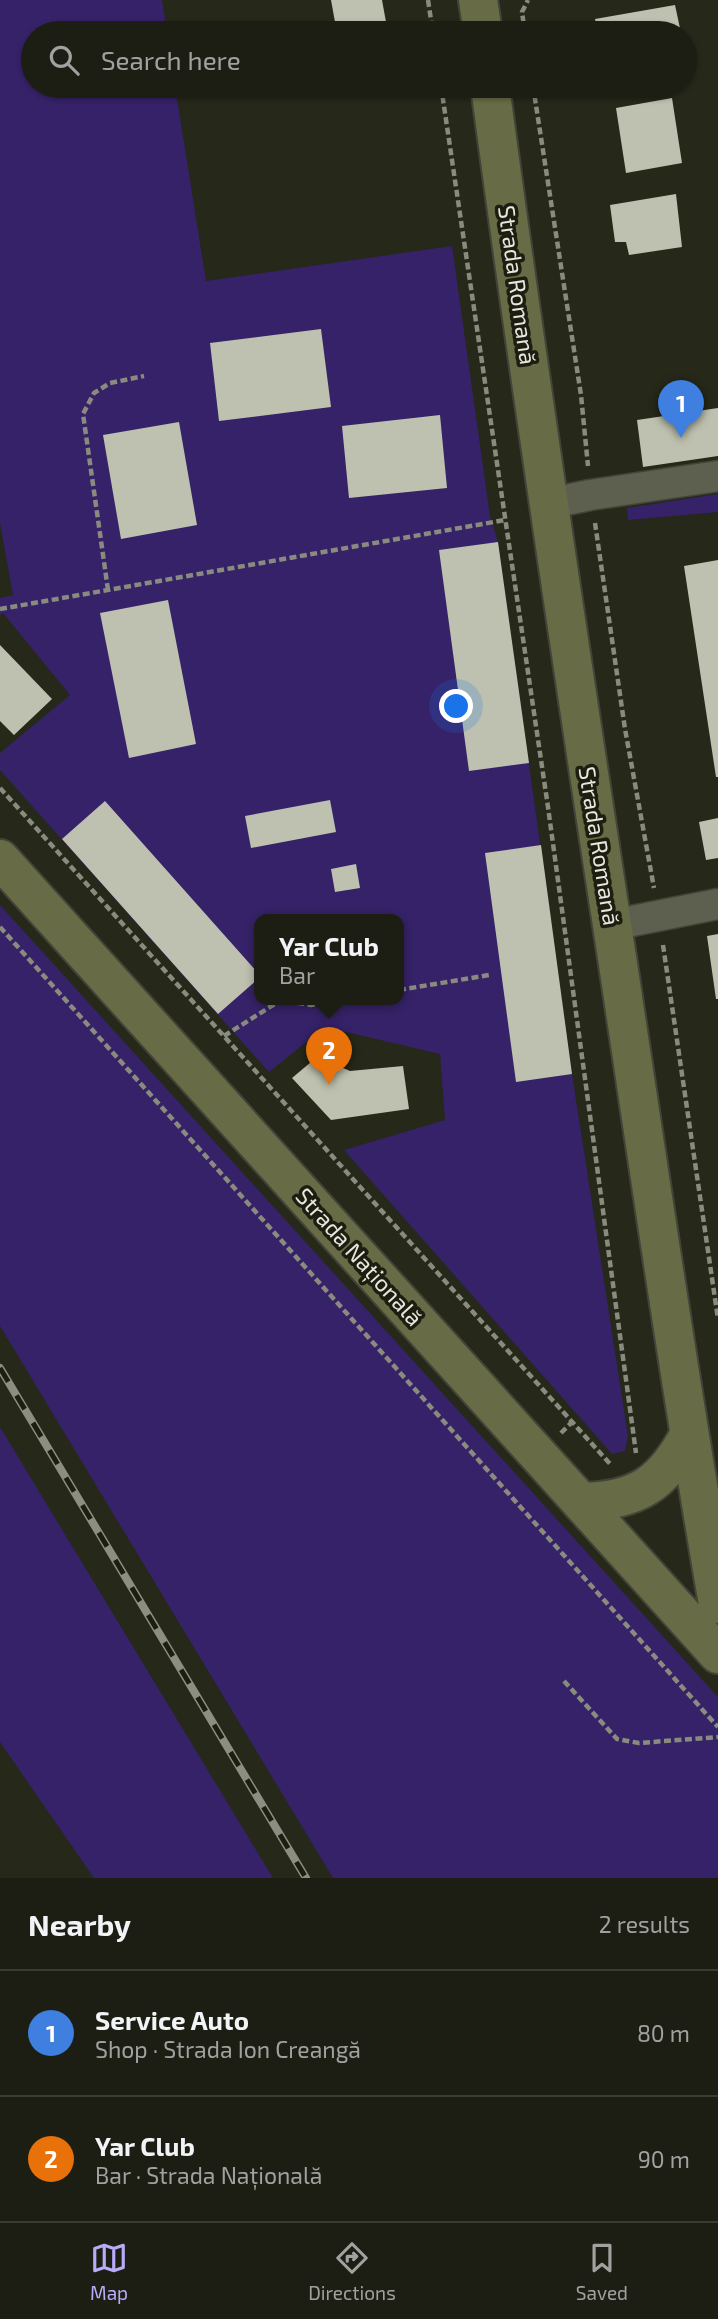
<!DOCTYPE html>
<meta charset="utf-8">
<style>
body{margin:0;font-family:"Exo 2",sans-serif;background:#25271c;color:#f1f3f6}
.you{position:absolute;left:457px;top:707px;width:24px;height:24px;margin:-18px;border:5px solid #fff;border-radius:50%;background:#1a73e8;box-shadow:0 0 0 10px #1a73e833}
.badge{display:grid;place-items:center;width:46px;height:46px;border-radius:50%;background:#b8abf7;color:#fff;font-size:23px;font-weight:700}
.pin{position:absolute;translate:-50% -58px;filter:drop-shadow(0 2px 4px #0008)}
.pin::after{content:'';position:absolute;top:37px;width:24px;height:21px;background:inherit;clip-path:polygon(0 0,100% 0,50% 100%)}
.popup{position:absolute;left:254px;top:914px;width:150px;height:91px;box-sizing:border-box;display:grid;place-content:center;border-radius:14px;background:#1c1e13;filter:drop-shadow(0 2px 5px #0005);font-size:23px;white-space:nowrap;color:#a0a2a0}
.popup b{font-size:26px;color:#f1f3f6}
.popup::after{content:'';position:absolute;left:50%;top:100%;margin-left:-14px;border:14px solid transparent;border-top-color:#1c1e13}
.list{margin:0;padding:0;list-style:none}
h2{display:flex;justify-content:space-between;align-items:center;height:91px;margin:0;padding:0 28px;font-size:30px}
h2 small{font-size:23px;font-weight:400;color:#a0a2a0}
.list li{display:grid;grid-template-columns:46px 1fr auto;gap:21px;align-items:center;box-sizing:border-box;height:126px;padding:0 28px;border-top:2px solid #3a3c33}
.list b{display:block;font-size:26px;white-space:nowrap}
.list p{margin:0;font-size:23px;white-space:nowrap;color:#a0a2a0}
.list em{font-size:23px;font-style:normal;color:#a0a2a0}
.icon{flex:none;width:38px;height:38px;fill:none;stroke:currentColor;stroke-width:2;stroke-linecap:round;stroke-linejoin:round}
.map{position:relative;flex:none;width:718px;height:1878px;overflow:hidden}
.search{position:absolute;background:#1c1e13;box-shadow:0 2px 5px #0004;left:21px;right:21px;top:21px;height:77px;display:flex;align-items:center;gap:18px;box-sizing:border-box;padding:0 24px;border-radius:38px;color:#a0a2a0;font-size:26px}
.sheet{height:343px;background:#1c1e13}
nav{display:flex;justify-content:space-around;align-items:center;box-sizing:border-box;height:98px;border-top:2px solid #3a3c33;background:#1c1e13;font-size:19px;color:#a0a2a0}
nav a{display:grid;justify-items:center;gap:4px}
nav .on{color:#b8abf7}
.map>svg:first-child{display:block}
.green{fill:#362268;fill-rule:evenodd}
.building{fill:#bec1af}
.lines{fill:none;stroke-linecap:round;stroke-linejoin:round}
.street-casing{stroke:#434438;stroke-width:33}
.secondary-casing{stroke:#434438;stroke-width:42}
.path{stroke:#898b7f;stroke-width:4.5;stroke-dasharray:7 3.5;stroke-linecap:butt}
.street{stroke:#5d604f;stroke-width:30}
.secondary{stroke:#686c46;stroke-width:38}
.rail-casing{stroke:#8c8e82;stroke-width:8}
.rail{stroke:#1d1e10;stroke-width:5;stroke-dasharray:16;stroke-linecap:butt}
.labels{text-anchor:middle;stroke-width:7;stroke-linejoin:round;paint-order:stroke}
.street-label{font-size:23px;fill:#e6e7de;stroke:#1d1e10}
</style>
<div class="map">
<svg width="718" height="1878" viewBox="0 0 718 1878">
<rect width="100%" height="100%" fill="#262819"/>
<path class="green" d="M0 0H162L167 33H33V86H175L206 281 452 246 490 516 498 542 572 1074 628 1436 625 1451 612 1454 344 1150 445 1120 440 1054 325 1027 269 1072 0 770V753L70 695 3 613 0 615V598L13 595 0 523ZM259 919H399V999H259Z
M718 494V512L628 520 627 508Z
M0 905 718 1697V1878H333L0 1326Z
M0 1427 273 1878H94L0 1742Z"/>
<path class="building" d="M331 0H382L388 33H337Z
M675 5 681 33H598L595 19Z
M672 98 682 163 626 173 616 108Z
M676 194 682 247 629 255 626 242H615L610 205Z
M321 329 331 407 219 421 210 343Z
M718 408V456L643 467 637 420Z
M440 415 447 488 349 498 342 426Z
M179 422 197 525 121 539 103 435Z
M498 542 529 763 469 771 439 550Z
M718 560V777H716L684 566Z
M168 600 196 744 129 758 100 613Z
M0 645 52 699 14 735 0 721Z
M330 800 336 832 251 848 245 816Z
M105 801 259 974V978L218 1014 62 839Z
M718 818V858L706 860 699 822Z
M541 845 572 1074 516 1082 485 853Z
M356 864 360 888 335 892 331 869Z
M718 934V999H716L707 936Z
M323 1052 334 1064 350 1071 403 1066 409 1109 331 1120 292 1078Z"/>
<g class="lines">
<defs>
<path id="street" d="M547 504 590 495 718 476
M612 925 718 904"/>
<path id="secondary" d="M478 0 483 33
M490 86C529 379 573 671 618 964 650 1177 681 1391 718 1604
M0 859 718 1654
M581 1502C637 1501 663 1484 689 1435"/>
</defs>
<use href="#street" class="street-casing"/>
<use href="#secondary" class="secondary-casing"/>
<path class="path" d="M428 0 433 33
M525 33 522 12 528 0
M441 86 548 807 636 1453
M533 86 581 395 588 466
M595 523 625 729 654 888
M108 590 83 414 94 393 110 383 144 376
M0 609 505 520
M0 788 611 1465
M0 927 718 1727
M663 945 718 1319
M399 990 489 975
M224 1036 281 1000 311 1005 347 999
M561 1433 572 1422
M564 1681 617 1739 639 1743 718 1737"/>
<use href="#street" class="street"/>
<use href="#secondary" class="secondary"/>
<defs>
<path id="rail" d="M0 1368 306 1878"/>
</defs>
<use href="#rail" class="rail-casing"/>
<use href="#rail" class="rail"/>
</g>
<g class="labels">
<g class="street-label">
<text transform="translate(517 285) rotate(82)" y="8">Strada Romană</text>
<text transform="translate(599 846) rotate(81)" y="8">Strada Romană</text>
<text transform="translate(359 1257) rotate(48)" y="8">Strada Națională</text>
</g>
</g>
</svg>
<div class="you"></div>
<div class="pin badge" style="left:681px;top:438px;background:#3f7fe0">1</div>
<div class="pin badge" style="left:329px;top:1085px;background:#e8710a">2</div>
<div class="popup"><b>Yar Club</b>Bar</div>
<div class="search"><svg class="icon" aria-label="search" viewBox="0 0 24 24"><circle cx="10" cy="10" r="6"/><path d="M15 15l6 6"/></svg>Search here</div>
</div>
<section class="sheet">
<h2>Nearby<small>2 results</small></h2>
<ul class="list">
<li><span class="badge" style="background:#3f7fe0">1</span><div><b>Service Auto</b><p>Shop · Strada Ion Creangă</p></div><em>80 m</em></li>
<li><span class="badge" style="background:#e8710a">2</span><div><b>Yar Club</b><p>Bar · Strada Națională</p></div><em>90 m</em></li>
</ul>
</section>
<nav>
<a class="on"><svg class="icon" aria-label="map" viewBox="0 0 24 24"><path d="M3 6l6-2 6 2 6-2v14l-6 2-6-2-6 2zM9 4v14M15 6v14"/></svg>Map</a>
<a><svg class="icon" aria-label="directions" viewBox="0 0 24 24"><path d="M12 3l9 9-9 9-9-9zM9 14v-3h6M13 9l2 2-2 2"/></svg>Directions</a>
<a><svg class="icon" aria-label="saved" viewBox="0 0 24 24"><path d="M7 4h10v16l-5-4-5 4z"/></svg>Saved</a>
</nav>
